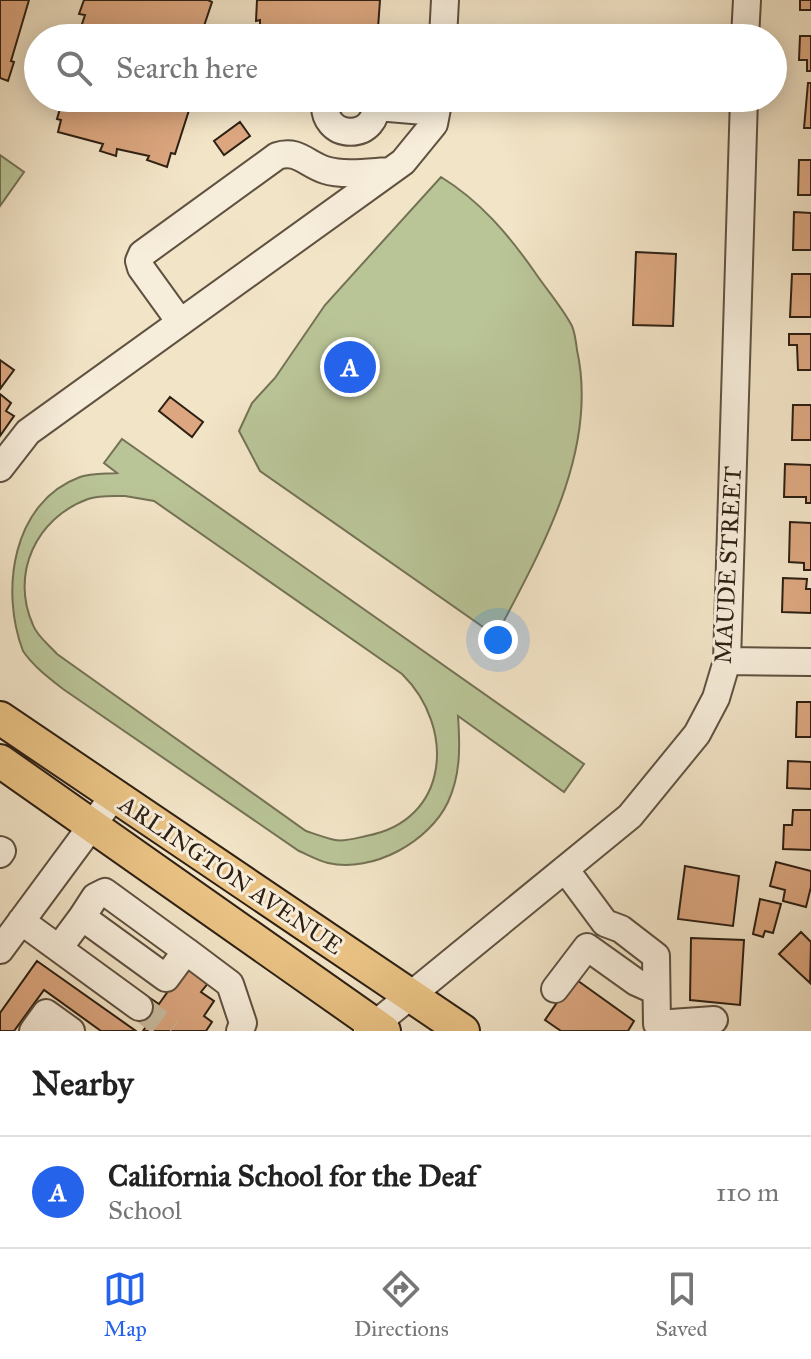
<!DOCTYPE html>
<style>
body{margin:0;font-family:"IM FELL Great Primer",serif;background:#f2f2f2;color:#222}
.you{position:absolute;left:498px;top:640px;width:28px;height:28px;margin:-20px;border:6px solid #fff;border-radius:50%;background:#1a73e8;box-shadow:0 0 0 12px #1a73e833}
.badge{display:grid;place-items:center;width:52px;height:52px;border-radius:50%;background:#2563eb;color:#fff;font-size:26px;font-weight:700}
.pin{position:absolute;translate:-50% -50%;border:4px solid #fff;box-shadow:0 2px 8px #0006}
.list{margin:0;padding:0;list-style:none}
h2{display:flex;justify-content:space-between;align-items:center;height:104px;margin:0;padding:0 32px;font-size:34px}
h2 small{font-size:26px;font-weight:400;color:#767676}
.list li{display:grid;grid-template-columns:52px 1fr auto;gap:24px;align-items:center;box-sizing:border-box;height:112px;padding:0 32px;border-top:2px solid #e0e0e0}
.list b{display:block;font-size:30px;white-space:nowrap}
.list p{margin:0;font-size:26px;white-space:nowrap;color:#767676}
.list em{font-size:26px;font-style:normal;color:#767676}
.icon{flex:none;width:44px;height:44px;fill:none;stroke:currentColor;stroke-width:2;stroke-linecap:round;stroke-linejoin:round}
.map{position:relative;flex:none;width:811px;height:1031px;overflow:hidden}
.search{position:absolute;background:#fff;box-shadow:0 4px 20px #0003;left:24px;right:24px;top:24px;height:88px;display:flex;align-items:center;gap:20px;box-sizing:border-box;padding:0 28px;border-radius:44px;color:#767676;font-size:30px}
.sheet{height:216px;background:#fff}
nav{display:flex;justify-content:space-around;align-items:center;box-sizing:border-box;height:112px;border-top:2px solid #e0e0e0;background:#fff;font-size:22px;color:#767676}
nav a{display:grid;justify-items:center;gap:4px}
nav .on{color:#2563eb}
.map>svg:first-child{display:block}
.green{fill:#b9c497;stroke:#747255;stroke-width:2;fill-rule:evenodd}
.building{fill:#dca780;stroke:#2e2013;stroke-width:2}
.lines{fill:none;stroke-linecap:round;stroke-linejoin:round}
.minor-tunnel{stroke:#cbbda3;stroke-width:26;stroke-dasharray:26 13;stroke-linecap:butt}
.minor-casing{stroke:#5f5140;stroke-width:30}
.major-casing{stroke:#2e2013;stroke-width:36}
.minor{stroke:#f7eddb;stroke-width:26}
.major{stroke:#e9c284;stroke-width:32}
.labels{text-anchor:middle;stroke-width:6;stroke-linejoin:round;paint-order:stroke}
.street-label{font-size:24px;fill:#2e2013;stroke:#f7eddb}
</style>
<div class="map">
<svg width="811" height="1031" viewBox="0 0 811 1031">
<rect width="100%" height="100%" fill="#f2e4c7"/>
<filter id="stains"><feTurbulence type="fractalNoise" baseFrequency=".0025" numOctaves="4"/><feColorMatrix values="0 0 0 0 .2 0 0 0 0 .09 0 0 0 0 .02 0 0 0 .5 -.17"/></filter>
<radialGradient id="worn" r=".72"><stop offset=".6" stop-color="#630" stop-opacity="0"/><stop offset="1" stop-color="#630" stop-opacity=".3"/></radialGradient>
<path class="green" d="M0 155 24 172 0 206Z
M441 177C480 201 508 234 534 271 546 289 562 307 572 326 575 333 576 342 577 350 599 450 541 550 496 636L260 471 239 431 252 403 275 378 325 305Z
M122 439 584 764 564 792 458 716C460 745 461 774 448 802 429 842 373 873 328 863 319 861 308 855 299 851L63 689C49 678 33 666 23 651 0 591 12 502 80 477 91 473 105 474 117 473L104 463ZM125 496 154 501 402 674C456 727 450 821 366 836 356 838 345 842 335 840 326 838 315 834 306 831L57 654C49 645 37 636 33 625 10 574 36 518 88 499 99 495 114 496 125 496Z"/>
<path class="building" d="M0 0H29L11 61 14 62 8 81 0 78Z
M84 0H208L212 2 200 38H127L100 29 99 33 81 27 85 15 79 14Z
M257 0H380L378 28H374V36L356 37 354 32H321V38H307V32L280 30 279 34H260V20L256 21Z
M800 0H811V10H800Z
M800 36H811V71H807V60H799Z
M808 83H811V128H804Z
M63 98H188L186 105 190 107 175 154 171 153 167 167 147 160 149 156 117 149 116 156 100 151 103 144 58 132 61 120 57 119Z
M240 122 250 136 224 155 214 141Z
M799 160H811V195H798Z
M794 212 811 213V250H793Z
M636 252 676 254 673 326 633 325Z
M792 274H811V317H790Z
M789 334H811V370H798L797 345H789Z
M0 360 14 370 0 389Z
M0 394 11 403 6 411 14 416 0 436Z
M170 397 203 422 192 437 159 411Z
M793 405H811V440H792Z
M785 464 811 465V503H806V497H784Z
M790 522 811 523V570H804V563L789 562Z
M783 578 807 579 806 589H811V613L782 612Z
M797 702H811V737H796Z
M788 761 811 762V789L787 788Z
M793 810H811V850L783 849 784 825H792Z
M776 862 811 871V887L806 907 783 901 785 890 770 886Z
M685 866 739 876 733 926 678 919Z
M760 899 781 904 773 933 765 931 763 937 753 934Z
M801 932 811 942 810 983 779 954Z
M691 938 744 940 740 1005 690 1000Z
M37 961 136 1031H101L44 990 14 1031H0V1013Z
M186 966 209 982 201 992 214 1001 204 1016 212 1022 206 1031H143L149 1022 135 1012 147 996 159 1004Z
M574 978 634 1021 628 1031H561L545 1020Z"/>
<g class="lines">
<path class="minor-tunnel" d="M139 1007 171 1031"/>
<defs>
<path id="minor" d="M443 38 445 0
M745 38 747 0
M326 98C317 143 384 143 375 98
M377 107 436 112
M180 322 141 268 139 261 142 254 277 156C298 149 306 164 325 170 344 176 370 172 390 171
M0 468 28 432 403 162 434 124 439 98
M727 661 811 662
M0 850 2 851 0 854
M565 869 605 923 621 929 656 956 657 1024 714 1020
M82 917 95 897 105 892 186 951
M21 921 139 1007
M59 948 82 917 166 978 186 951 230 984 243 1023 240 1031
M0 950 113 797
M555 989 587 947 636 982 656 991
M33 1031 46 1013 71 1031
M367 1031 630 816 697 734 716 698 727 661 744 98"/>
<path id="major" d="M0 718 463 1031
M0 761 384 1031"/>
</defs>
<use href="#minor" class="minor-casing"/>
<use href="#major" class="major-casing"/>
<use href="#minor" class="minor"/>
<use href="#major" class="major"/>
</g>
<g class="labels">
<g class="street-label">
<text transform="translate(728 565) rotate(-87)" y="8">MAUDE STREET</text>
<text transform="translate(231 875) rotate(34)" y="8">ARLINGTON AVENUE</text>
</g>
</g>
<rect width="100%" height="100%" filter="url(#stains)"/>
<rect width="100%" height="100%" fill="url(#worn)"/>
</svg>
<div class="you"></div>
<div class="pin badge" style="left:350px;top:367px">A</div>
<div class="search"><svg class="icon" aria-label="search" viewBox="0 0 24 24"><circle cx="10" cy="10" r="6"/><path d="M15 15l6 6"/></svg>Search here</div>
</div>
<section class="sheet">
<h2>Nearby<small></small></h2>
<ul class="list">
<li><span class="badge">A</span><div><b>California School for the Deaf</b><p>School</p></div><em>110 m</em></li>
</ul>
</section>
<nav>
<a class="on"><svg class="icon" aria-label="map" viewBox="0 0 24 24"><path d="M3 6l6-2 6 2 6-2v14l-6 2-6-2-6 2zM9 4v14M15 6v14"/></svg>Map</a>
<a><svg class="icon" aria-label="directions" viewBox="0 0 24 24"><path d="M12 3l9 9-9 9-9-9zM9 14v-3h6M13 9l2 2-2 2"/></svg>Directions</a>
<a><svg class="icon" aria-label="saved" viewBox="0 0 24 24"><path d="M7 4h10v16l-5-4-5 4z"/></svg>Saved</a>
</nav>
